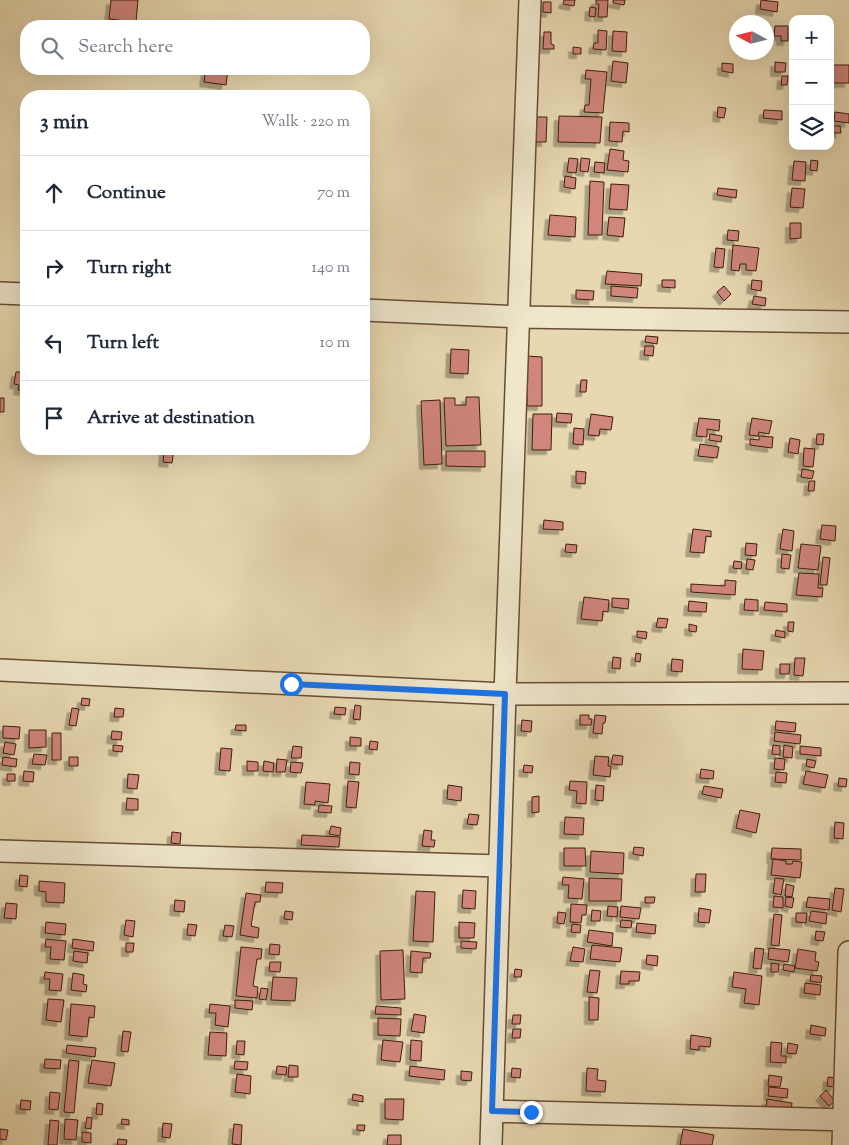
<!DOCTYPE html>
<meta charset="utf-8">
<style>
body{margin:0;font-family:"Sorts Mill Goudy",serif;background:#f2f2f3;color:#1f2937}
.controls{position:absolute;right:15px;top:15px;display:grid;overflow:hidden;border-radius:10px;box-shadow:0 5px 20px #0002}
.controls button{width:45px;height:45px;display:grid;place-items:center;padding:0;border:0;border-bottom:1px solid #e0e1e3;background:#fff;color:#1f2937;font:25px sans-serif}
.compass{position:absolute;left:729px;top:15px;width:45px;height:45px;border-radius:50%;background:#fff;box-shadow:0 5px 20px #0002;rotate:277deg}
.stop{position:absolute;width:15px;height:15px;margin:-11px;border:4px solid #1a73e8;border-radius:50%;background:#fff}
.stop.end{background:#1a73e8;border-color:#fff;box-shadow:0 1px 5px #0008}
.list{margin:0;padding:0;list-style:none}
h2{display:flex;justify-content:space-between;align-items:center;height:65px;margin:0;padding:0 20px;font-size:21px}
h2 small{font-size:16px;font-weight:400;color:#747a83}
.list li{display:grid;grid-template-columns:32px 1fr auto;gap:15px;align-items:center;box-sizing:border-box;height:75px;padding:0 20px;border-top:1px solid #e0e1e3}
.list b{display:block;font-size:19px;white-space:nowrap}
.list em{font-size:16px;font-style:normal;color:#747a83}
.icon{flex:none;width:28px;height:28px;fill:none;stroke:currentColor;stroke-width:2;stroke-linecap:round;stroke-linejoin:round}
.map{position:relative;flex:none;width:849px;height:1145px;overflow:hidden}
.search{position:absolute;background:#fff;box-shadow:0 5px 20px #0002;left:20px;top:20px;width:350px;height:55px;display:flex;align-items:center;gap:12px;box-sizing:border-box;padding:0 18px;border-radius:20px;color:#747a83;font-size:19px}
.panel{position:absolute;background:#fff;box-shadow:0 5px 20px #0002;left:20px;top:90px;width:350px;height:365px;border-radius:20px}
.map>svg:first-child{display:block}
.building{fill:#d0857d;stroke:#3d1e09;filter:url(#shadow)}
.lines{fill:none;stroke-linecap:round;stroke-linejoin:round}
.minor-casing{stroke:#684c33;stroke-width:24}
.minor{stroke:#efe6cc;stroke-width:21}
.route{stroke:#1a73e8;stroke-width:6}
</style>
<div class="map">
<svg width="849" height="1145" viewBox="0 0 849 1145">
<defs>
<filter id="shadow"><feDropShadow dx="-4.5" dy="4.5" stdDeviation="0" flood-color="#0004"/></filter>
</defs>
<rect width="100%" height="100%" fill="#e7d8b1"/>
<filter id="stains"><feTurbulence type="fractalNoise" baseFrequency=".004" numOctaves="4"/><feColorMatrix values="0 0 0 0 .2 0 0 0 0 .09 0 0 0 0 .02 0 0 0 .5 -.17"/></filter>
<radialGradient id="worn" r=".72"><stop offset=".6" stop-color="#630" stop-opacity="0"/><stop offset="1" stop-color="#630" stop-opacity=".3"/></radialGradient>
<path class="building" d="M111 0H138L136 22 109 19Z
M564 0H575L574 6 563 4Z
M596 0H608L607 17H598L599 4H596Z
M613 0H625L624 5 613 3Z
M761 0 778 2 777 12 760 9Z
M543 2H551V13L543 12Z
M590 7 596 8 595 17 589 16Z
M775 26H788V41H781V36H774Z
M598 30 607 31 606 50 593 49 594 43H598Z
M613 31 627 32 626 52 612 51Z
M544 32H551V44L554 45V49H543Z
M573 47 581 48V54H573Z
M613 61 628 63 626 83 611 81Z
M775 62 786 63 785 72H775Z
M722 63 733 64V73L722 71Z
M830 65H849V83H830Z
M206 69H228L226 85 204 82Z
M586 70 607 72 603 113 584 112 585 105H589L591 79H585Z
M782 76H788L787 85H781Z
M718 107 726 108 724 118 717 117Z
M764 110 782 111V120L763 118Z
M835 112 849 114V123L834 121Z
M559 116 602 117 600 143 558 142Z
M536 117H547L546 142H536Z
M610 122 629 123V132L623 131 622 142 609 141Z
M833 126H840L841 133H834Z
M610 149 624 151 623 160 629 161 628 172 607 170Z
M569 158 578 159 576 173 567 172Z
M581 158 590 159 588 172 580 171Z
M811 160 818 161 817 171 810 170Z
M794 161 806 162 805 181 792 180Z
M595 162 605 163 604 173 594 172Z
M565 176 576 178 575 189 564 187Z
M590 181 604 182 602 235H588Z
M611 184 629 185 627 210 609 209Z
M718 188 737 190 736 198 717 195Z
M792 188 805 189 803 208 790 207Z
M550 215 576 217 575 237 548 235Z
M609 217 625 218 623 237 607 235Z
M790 223H801V238L790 239Z
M728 230 739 231 738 241 727 240Z
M733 245 759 248 756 271 746 270V264H740L739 271 731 270Z
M716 248 725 249 723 268 714 267Z
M607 271 642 274 641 286 605 284Z
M662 280H675V288L662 287Z
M752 280 762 281 761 291 751 289Z
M611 286 638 288 637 298 611 296Z
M724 286 731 294 724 301 717 292Z
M576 290 594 291 593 300 576 299Z
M754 296 766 298 765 306 752 304Z
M646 336 658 337 657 344 645 342Z
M645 346H654L653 356 644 355Z
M451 349 469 350 468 374 450 373Z
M527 356 542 357V406H527Z
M16 372H23L22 382 26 383V391L18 390 19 385 14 384Z
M581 380H587L586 392H580Z
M466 397H479L481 445 446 446 444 398H455V405H466Z
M0 398H4V412H0Z
M440 400 442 464 424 465 421 401Z
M557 413 572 414 571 423 556 422Z
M533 414H552L551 450H532Z
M591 414 613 417 611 430 600 429 599 436 588 435Z
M699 418 720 420 719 431 707 429V437L696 436Z
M752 418 772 421 769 434 759 432 758 436 749 435Z
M574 428 584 429 583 445 573 444Z
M710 434 722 436 721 442 709 440Z
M817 434H824L823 445 816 444Z
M759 436 773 437 772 448 750 445V439L759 440Z
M790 438 800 440 798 454 788 452Z
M700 444 719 447 717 458 698 456Z
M804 448 815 449 813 467 803 466Z
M164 449H174L172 463 163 462Z
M446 451H485V467L446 466Z
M802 469 814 471 812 479 801 477Z
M576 471 586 472 585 484 576 483Z
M809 481H815L814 491H808Z
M544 520 563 522V530L543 529Z
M822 525 836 526 835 541 820 539Z
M693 529 711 531V537L706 536 704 553 690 552Z
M783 529 794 531 792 551 780 549Z
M746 543 757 544 756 556 745 555Z
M566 544 577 545 576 553 565 552Z
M801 544 821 546 818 570 798 568Z
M782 554 791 555 789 569 781 568Z
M823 557 830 558 827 585H820Z
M747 559 755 560 753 570 746 569Z
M734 561 742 562 741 569 733 568Z
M799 573 819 574 818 588H823L822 597 796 595Z
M725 580 736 581 735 595 691 592V584L725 586Z
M584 597 609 600 608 612 603 611 602 621 581 619Z
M612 598 629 599 628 609 612 607Z
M745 599 758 600V611L744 610Z
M689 601 707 603 706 612 688 611Z
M765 602 787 604V612L764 610Z
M658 618 668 619 666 628 656 627Z
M788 622H794L793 632 788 631Z
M689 624 697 626 696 632 689 631Z
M776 630 785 632V638L775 636Z
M637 631 647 632 646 639 637 637Z
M743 649 764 651 762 670 742 669Z
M636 653 641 654 640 662 635 661Z
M613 657 621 658 620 669 612 668Z
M795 658H805L803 676 794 675Z
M672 659 683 660 682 672 671 671Z
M780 664H790L789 674H780Z
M82 698 90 699 89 706 81 705Z
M355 705 361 706 360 720 353 719Z
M335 707 346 708 345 715 334 714Z
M72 708 79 709 76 726 69 725Z
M115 708 124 709 123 717H114Z
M580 715H589V719H592L591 725H580Z
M595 715 606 716 605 723H603L602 734 593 733Z
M522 720 532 721 531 732 521 731Z
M776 721 796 723 795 732 775 730Z
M236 725H246V731L235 730Z
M3 726 20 727 19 739 3 738Z
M29 730H46V747L29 748Z
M112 731 122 732 121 740 111 739Z
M775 732 801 735 800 744 774 741Z
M52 733H61V760H52Z
M350 737 361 738V746H350Z
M370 741 378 742 377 750 369 749Z
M5 742 16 744 14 755 3 753Z
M113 745 123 746 122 752 113 751Z
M773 745 780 746V755L772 754Z
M784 745 793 747 792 758 783 757Z
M293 746 302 747 301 758H291Z
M800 746 821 748V756L800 754Z
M221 748 232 749 230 771 219 770Z
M34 754 47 755 45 765 32 764Z
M613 755 623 756 622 765 611 764Z
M595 756 609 757 608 766H611L610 777 593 775Z
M3 757 17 759 16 767 2 765Z
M69 757H78V766H69Z
M775 758 785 759 784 770 774 769Z
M277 759 287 760 285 772H276Z
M807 759 816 761 814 768 806 766Z
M247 761 258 762V771H247Z
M264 761 274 763 273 772 263 771Z
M291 762 303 763 301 773 290 772Z
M350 762 360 763 359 775 349 774Z
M524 765 533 766 532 773 523 772Z
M701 769 714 771 713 779 700 778Z
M24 771 34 772 33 782 23 781Z
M806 771 828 775 825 788 803 784Z
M776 772 787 773 786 783 775 782Z
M7 774H15V781H7Z
M128 774 139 775 137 789 127 788Z
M839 778 847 779 846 787 838 786Z
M348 781 359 782 356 808 346 807Z
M570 781 587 782 586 804 576 803 577 791 569 790Z
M306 782 330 784 328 803 315 801V805L304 804Z
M448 785 462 787 461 801 447 799Z
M596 785 604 786 603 801 595 800Z
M704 786 723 789 721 798 702 794Z
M539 796V812L532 813V797Z
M127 798 138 799V810H126Z
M319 805 332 806 331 813 318 812Z
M740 810 760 814 756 833 736 828Z
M469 814 479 815 477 825 467 824Z
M565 817 584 818 583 835 564 834Z
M835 822 844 823 843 839 834 838Z
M331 826 341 828 340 836 329 834Z
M424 830 432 831 431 840H435L434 847 422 846Z
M172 832 181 833 180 844 171 843Z
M302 835 340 837 339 847 301 845Z
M634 847 644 848 643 856 633 854Z
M564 848H585L586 866H564Z
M772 848 801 849V860L771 859Z
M591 851 624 853 623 874 590 872Z
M773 859 786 861V864H792L793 861 802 862 800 878 771 875Z
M696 874H706L705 892H695Z
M20 875 28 876 27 887 19 886Z
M563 877 584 879 582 899 568 898 569 885H562Z
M589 878 622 879 621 901H589Z
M775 878 784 879 781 895 773 893Z
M39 881 65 883 64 903 46 902V892L39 891Z
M266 882 283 883 282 893 265 892Z
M786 884 794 886 792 897 785 896Z
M835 888 844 889 841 912 832 910Z
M463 890 476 891 475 909 462 908Z
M416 891 435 892 433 942 413 941Z
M246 893 261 895 260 902H255L251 926 259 928 258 938 240 935Z
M774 896 783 897V908L773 907Z
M645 897H655L654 903H645Z
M786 897 794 898 792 908 785 906Z
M808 897 830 899 829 910 806 907Z
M175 900 185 901 184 912 174 911Z
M6 903 17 904 16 919 4 918Z
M571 904 587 905 586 915H582L581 923 570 922Z
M608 906 618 907 617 917 607 916Z
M621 906 641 908 639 919 620 917Z
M699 908 711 910 709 923 698 922Z
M592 910 601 911 600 921H591Z
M285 911 293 912 292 920 284 919Z
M811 911 827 913 826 924 809 921Z
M558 912 566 913 564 924 557 923Z
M796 913H807L806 923 796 922Z
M774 914 782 915 779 946 771 945Z
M126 920 135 921 133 937 124 935Z
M621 920 632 921 631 928 620 927Z
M46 922 66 924 65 935 45 933Z
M459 922 475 923 474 938H459Z
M637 923 656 925 655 934 636 932Z
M188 924 197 925 195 936 187 935Z
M572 924 581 925 580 933 571 932Z
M225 925 234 926 232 937 223 936Z
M589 930 613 933 612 946 587 942Z
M816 931 825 932 823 941 815 940Z
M46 939 66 941 64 960 50 959 51 947H45Z
M73 939 94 942 93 951 72 948Z
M461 941 477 942 476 949 461 948Z
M126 943H134L133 952H126Z
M270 944 280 945 279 955 269 954Z
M592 945 622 948 620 962 590 959Z
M241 947 262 949 261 959H257L253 986 258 987 257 998 236 996Z
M573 947 585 949 583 962 570 961Z
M755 948 764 949 761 969 753 968Z
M769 948 790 950 788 962 768 959Z
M798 949 816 952 815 961 819 962 817 971 795 968Z
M403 950 405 999 381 1000 380 951Z
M74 951 88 953 87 963 73 961Z
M411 951 431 953 430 958H423L422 973 410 972Z
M647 955 658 956 657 966 646 964Z
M270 962H281L280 972 269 971Z
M771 963 779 964 778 972H771Z
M784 964 795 966 794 972 783 970Z
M515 969 522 970 521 977H514Z
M590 970 600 971 597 993 587 992Z
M621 971 640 972 639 981H629V984H620Z
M45 972 63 974 61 991 49 990 50 979H44Z
M734 972 762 976 759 1005 744 1003 746 989 732 987Z
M73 973 84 975 83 984 87 985 86 992 71 990Z
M811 975 822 976 821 983 810 981Z
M273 977 297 978 295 1001 271 1000Z
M805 983 821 985 820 995 804 993Z
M261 988 268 989 266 1000 259 999Z
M589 997 599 998 598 1020H589Z
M48 999 64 1000 61 1022 46 1020Z
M235 1000 253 1001 252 1010 235 1008Z
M71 1004 95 1006 94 1018 89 1017 87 1037 69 1035Z
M210 1004 230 1006 228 1027 215 1025 216 1013H209Z
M376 1006 401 1008V1015L375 1014Z
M414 1014 426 1016 424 1033 411 1031Z
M513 1015H521L520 1024H512Z
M378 1018 401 1019 400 1036 378 1035Z
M811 1025 826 1028 825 1036 810 1034Z
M513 1029H521L520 1038H512Z
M123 1031 131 1032 128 1052 121 1051Z
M210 1032 227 1033 226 1056 208 1055Z
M691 1035 711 1038 710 1047 699 1046V1050L690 1049Z
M383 1040 403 1042 400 1062 381 1060Z
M411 1040 422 1041 421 1061 410 1060Z
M237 1041H245L244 1055 236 1054Z
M771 1042 782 1043 781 1056H786V1063L770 1062Z
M788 1043 798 1045 796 1054 787 1053Z
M67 1045 96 1048 95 1057 66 1053Z
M45 1059 61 1060 60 1069 44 1068Z
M69 1060 79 1061 74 1113 64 1112Z
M92 1060 115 1063 111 1086 88 1083Z
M235 1061 248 1062 247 1070 234 1069Z
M289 1065 298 1066V1077H288Z
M277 1066 287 1067 286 1075 276 1074Z
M410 1066 445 1070 444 1080 409 1076Z
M512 1068 521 1069 520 1078 511 1077Z
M587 1068 598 1069 597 1080 606 1081 605 1092 586 1091Z
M461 1071 472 1072 471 1081 461 1080Z
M237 1074 251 1076 250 1094 235 1092Z
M769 1075 782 1077 780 1087 768 1086Z
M828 1077 837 1078 835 1087 827 1086Z
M769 1087 788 1089 787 1098 768 1096Z
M826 1090 835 1101 829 1106 820 1096Z
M50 1092 60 1093 58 1110 49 1109Z
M353 1094 363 1096V1102L352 1100Z
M385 1099H404L403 1120 385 1119Z
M767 1099 792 1103 791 1111 766 1107Z
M21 1100 31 1101 30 1110 20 1109Z
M97 1103 103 1104 102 1115 96 1114Z
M87 1117 92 1118 91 1129 85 1128Z
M65 1119 78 1120 76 1140 64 1139Z
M122 1119 129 1120V1125L121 1124Z
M50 1120 59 1121 57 1145H48Z
M163 1123 172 1124 170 1138 162 1137Z
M234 1124 242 1125 241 1145 232 1144Z
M357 1125H365L364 1131 357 1130Z
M0 1129 8 1130 6 1140 0 1139Z
M683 1129 714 1135 712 1145H680Z
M82 1132 91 1133V1143L82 1142Z
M388 1135H401V1145H387Z
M118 1139 127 1140 126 1145H117Z"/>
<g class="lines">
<defs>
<path id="minor" d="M0 293 26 294
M364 310 519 317 849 322
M0 670 505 694 849 693
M0 851 500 866
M492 1111 849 1120
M491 1145 505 694 530 0
M843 1145 849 952"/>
</defs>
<use href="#minor" class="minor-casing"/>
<use href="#minor" class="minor"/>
</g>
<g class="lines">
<path class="route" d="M291 684 505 694 492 1111 531 1112"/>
</g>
<rect width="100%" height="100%" filter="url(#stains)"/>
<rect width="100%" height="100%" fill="url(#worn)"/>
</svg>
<div class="controls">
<button>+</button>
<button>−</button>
<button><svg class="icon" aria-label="layers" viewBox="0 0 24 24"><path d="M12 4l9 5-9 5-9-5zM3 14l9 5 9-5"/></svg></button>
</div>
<svg class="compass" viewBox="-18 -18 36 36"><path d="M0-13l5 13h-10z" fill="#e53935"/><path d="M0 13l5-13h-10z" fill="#747a83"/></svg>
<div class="stop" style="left:291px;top:684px"></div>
<div class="stop end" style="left:531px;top:1112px"></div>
<div class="search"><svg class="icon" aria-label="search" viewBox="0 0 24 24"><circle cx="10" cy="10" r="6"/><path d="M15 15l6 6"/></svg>Search here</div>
<section class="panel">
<h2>3 min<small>Walk · 220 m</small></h2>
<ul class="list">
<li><svg class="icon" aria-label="ahead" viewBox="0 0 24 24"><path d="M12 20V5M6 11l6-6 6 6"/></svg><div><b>Continue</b></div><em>70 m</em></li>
<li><svg class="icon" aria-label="right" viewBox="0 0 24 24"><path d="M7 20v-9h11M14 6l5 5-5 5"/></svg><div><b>Turn right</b></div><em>140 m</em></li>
<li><svg class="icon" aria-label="left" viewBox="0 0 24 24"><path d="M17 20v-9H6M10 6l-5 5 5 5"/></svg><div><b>Turn left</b></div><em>10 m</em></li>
<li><svg class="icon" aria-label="arrive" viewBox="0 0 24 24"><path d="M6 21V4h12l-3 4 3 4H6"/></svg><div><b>Arrive at destination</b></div></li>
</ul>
</section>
</div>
